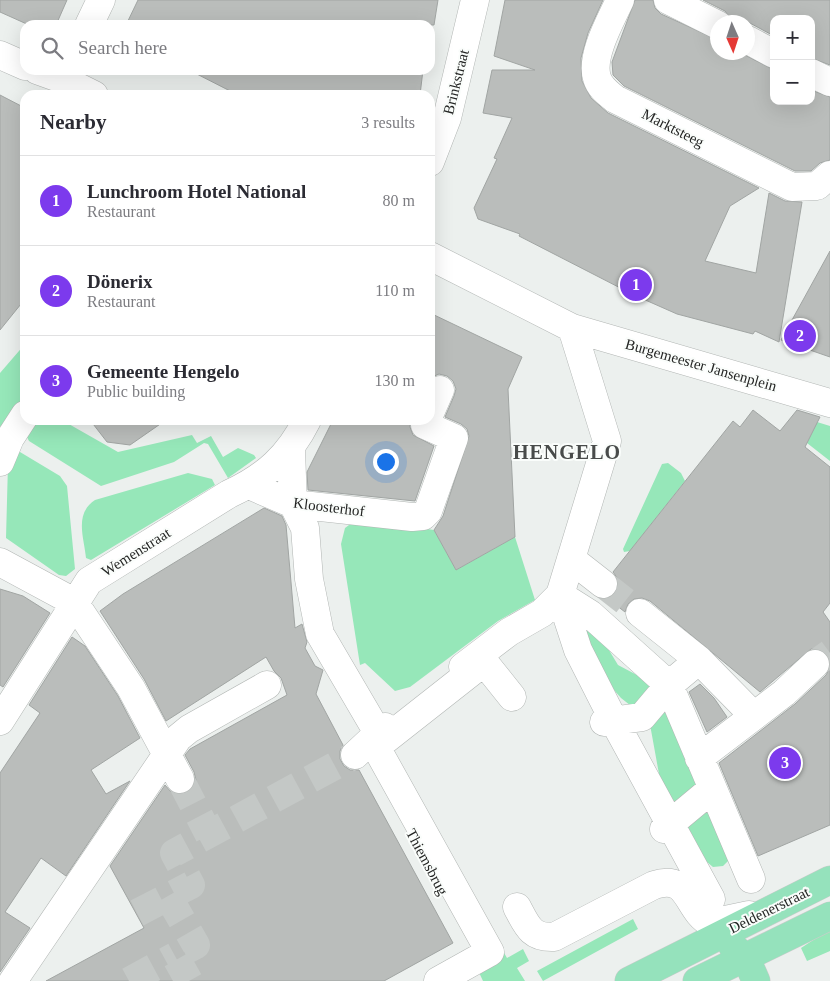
<!DOCTYPE html>
<meta charset="utf-8">
<style>
body{margin:0;font-family:Georgia,serif;background:#f7f7f7;color:#2b2b33}
.controls{position:absolute;right:15px;top:15px;display:grid;overflow:hidden;border-radius:10px;box-shadow:0 5px 20px #0002}
.controls button{width:45px;height:45px;display:grid;place-items:center;padding:0;border:0;border-bottom:1px solid #e1e1e2;background:#fff;color:#2b2b33;font:25px sans-serif}
.compass{position:absolute;left:710px;top:15px;width:45px;height:45px;border-radius:50%;background:#fff;box-shadow:0 5px 20px #0002;rotate:177deg}
.you{position:absolute;left:385px;top:461px;width:18px;height:18px;margin:-12px;border:4px solid #fff;border-radius:50%;background:#1a73e8;box-shadow:0 0 0 8px #1a73e833}
.badge{display:grid;place-items:center;width:32px;height:32px;border-radius:50%;background:#7c3aed;color:#fff;font-size:16px;font-weight:700}
.pin{position:absolute;translate:-50% -50%;border:2px solid #fff;box-shadow:0 1px 5px #0006}
.list{margin:0;padding:0;list-style:none}
h2{display:flex;justify-content:space-between;align-items:center;height:65px;margin:0;padding:0 20px;font-size:21px}
h2 small{font-size:16px;font-weight:400;color:#7c7c81}
.list li{display:grid;grid-template-columns:32px 1fr auto;gap:15px;align-items:center;box-sizing:border-box;height:90px;padding:0 20px;border-top:1px solid #e1e1e2}
.list b{display:block;font-size:19px;white-space:nowrap}
.list p{margin:0;font-size:16px;white-space:nowrap;color:#7c7c81}
.list em{font-size:16px;font-style:normal;color:#7c7c81}
.icon{flex:none;width:28px;height:28px;fill:none;stroke:currentColor;stroke-width:2;stroke-linecap:round;stroke-linejoin:round}
.map{position:relative;flex:none;width:830px;height:981px;overflow:hidden}
.search{position:absolute;background:#fff;box-shadow:0 5px 20px #0002;left:20px;top:20px;width:415px;height:55px;display:flex;align-items:center;gap:12px;box-sizing:border-box;padding:0 18px;border-radius:15px;color:#7c7c81;font-size:19px}
.panel{position:absolute;background:#fff;box-shadow:0 5px 20px #0002;left:20px;top:90px;width:415px;height:335px;border-radius:15px}
.map>svg:first-child{display:block}
.green{fill:#96e7b9}
.building{fill:#babdbb;stroke:#a1a5a3}
.lines{fill:none;stroke-linecap:round;stroke-linejoin:round}
.minor-tunnel{stroke:#c4c8c6;stroke-width:28;stroke-dasharray:28 14;stroke-linecap:butt}
.minor-casing{stroke:#b2b6b4;stroke-width:29}
.major-casing{stroke:#cbcbcb;stroke-width:29}
.minor{stroke:#fff;stroke-width:28}
.major{stroke:#95e2bc;stroke-width:28}
.labels{text-anchor:middle;stroke-width:4;stroke-linejoin:round;paint-order:stroke}
.street-label{font-size:15px;fill:#252625;stroke:#fafdfb}
.district-label{font-size:20px;font-weight:bold;letter-spacing:1px;fill:#484b4a;stroke:#fafdfb}
</style>
<div class="map">
<svg width="830" height="981" viewBox="0 0 830 981">
<rect width="100%" height="100%" fill="#ecf0ee"/>
<path class="green" d="M25 344V400L7 429 0 426V373Z
M35 420H69L67 423 118 452 192 435 197 443 211 436 223 457 238 448 254 455 256 458 228 478 208 444 204 443 174 462 101 486 29 441 26 435Z
M817 422 830 426V461L807 443Z
M20 452 60 476 67 486 75 569 66 576 59 575 6 538 8 464 17 453Z
M668 463 681 473 685 481 630 551 624 552 623 549 662 464Z
M188 473 212 479 215 485 91 560 86 558C84 537 74 514 95 500Z
M357 519 434 530 456 570 515 537 535 600 498 621 410 687 395 691 365 663 360 665 341 544 345 528Z
M592 622 618 665 652 683 640 713 621 698 605 680 581 626Z
M667 706 699 780 675 812 661 785 649 719Z
M710 804 730 859 723 866 713 867 702 858 684 828Z
M633 919 638 929 543 981 537 971Z
M830 929V951L807 961 801 948Z
M523 949 529 961 517 968 525 981H483L476 966 503 951 507 958Z"/>
<path class="building" d="M0 0H67L56 25H29L0 12Z
M138 0H438L434 25H126Z
M505 0H603L588 33 581 58 582 81 591 98 608 113 759 188 730 206 705 261 756 273 769 193 785 201 802 202 779 342 755 331 753 334 677 314 634 295 519 236 520 234 478 219 474 208 497 159 494 158 512 118 483 113 492 70H535L494 56Z
M635 0H653L655 8 661 14 718 40V52H739L774 70V101H811V90L830 97V160L820 163 811 171H795L624 86 613 75 612 62Z
M703 0H830V65L811 58V19H774V36L748 22H733L725 11Z
M189 70H423L420 95H238Z
M0 95 25 108V299L0 330Z
M830 251V357L781 340Z
M430 313 522 357 508 389 515 537 456 570 434 530 443 516 469 436 467 429 461 424 445 417 454 396 456 389 453 381 447 376 439 374 430 378Z
M753 410 780 431 797 410 820 417 805 447 830 467V603L823 612 830 622V660L826 653 820 649H811L760 692 650 601 642 598 634 599 628 604 625 612 608 599 615 594 618 587V579L613 572 733 421 740 427Z
M90 420H166L130 445 107 442Z
M333 420H410V427L413 435 434 446 415 501 308 490 307 472Z
M264 508 282 516 286 525 295 628 302 624 307 642 305 648 315 666 323 670 316 694 343 745 340 751V759L344 766 350 770H359L453 943 384 981H46L144 928 110 866 165 785 171 792 179 795 187 793 193 788 196 780 194 772 185 755 190 749 287 695 281 678 274 671 266 657 166 721 144 679 100 611 123 594Z
M0 589 23 596 50 613 3 687 0 685Z
M72 637 85 646 118 696 140 738 91 770 106 794 130 781 66 876 41 858 5 912 30 928 0 972V773L40 713 29 705Z
M830 668V825L758 856 719 763 795 704 826 675Z
M700 684 714 698 727 717 707 732 689 692Z"/>
<g class="lines">
<path class="minor-tunnel" d="M603 584 640 613
M815 664 830 653
M180 779 209 835
M168 896 196 945 175 956 189 981
M137 913 191 885 174 853 355 755
M129 981 175 956"/>
<defs>
<path id="minor" d="M620 0C611 20 590 56 597 78 600 88 608 93 615 99L792 187 817 186 830 175
M668 0 718 25
M89 25 101 0
M748 40 774 54
M0 55 25 66
M37 70 62 79 94 95
M811 73 830 82
M430 162 447 118 475 0
M430 256 572 328 830 403
M430 413 440 390
M291 450 293 504 305 528 309 579 320 634 378 733
M0 462 10 438 25 415
M249 485 293 504 412 517 423 516 428 511 454 438 425 425 427 420
M571 559 603 584
M0 562 74 602 131 688 180 779
M560 595 590 614 669 685 751 879
M560 595 578 650 614 721 711 899
M560 595 607 441 572 328
M640 613 699 660
M463 667 509 632 542 613 560 595
M0 721 89 581 229 494C266 477 289 456 307 420
M604 722 642 717 669 685 699 660 754 716
M355 755 385 727
M699 758 784 693 815 664
M664 829 712 789
M517 907C527 926 531 938 554 937L654 885C691 873 686 911 711 923L749 915
M13 981 178 738 189 729 267 685
M438 981 490 952 376 747 484 662 512 697"/>
<path id="major" d="M733 947 746 958 756 981
M629 981 830 880
M697 981 830 916"/>
</defs>
<use href="#minor" class="minor-casing"/>
<use href="#major" class="major-casing"/>
<use href="#minor" class="minor"/>
<use href="#major" class="major"/>
</g>
<g class="labels">
<g class="street-label">
<text transform="translate(456 82) rotate(-76)" y="5">Brinkstraat</text>
<text transform="translate(673 128) rotate(27)" y="5">Marktsteeg</text>
<text transform="translate(701 365) rotate(16)" y="5">Burgemeester Jansenplein</text>
<text transform="translate(329 507) rotate(7)" y="5">Kloosterhof</text>
<text transform="translate(136 552) rotate(-32)" y="5">Wemenstraat</text>
<text transform="translate(427 862) rotate(62)" y="5">Thiemsbrug</text>
<text transform="translate(769 910) rotate(-26)" y="5">Deldenerstraat</text>
</g>
<g class="district-label">
<text x="567" y="459">HENGELO</text>
</g>
</g>
</svg>
<div class="controls">
<button>+</button>
<button>−</button>
</div>
<svg class="compass" viewBox="-18 -18 36 36"><path d="M0-13l5 13h-10z" fill="#e53935"/><path d="M0 13l5-13h-10z" fill="#7c7c81"/></svg>
<div class="you"></div>
<div class="pin badge" style="left:636px;top:285px">1</div>
<div class="pin badge" style="left:800px;top:336px">2</div>
<div class="pin badge" style="left:785px;top:763px">3</div>
<div class="search"><svg class="icon" aria-label="search" viewBox="0 0 24 24"><circle cx="10" cy="10" r="6"/><path d="M15 15l6 6"/></svg>Search here</div>
<section class="panel">
<h2>Nearby<small>3 results</small></h2>
<ul class="list">
<li><span class="badge">1</span><div><b>Lunchroom Hotel National</b><p>Restaurant</p></div><em>80 m</em></li>
<li><span class="badge">2</span><div><b>Dönerix</b><p>Restaurant</p></div><em>110 m</em></li>
<li><span class="badge">3</span><div><b>Gemeente Hengelo</b><p>Public building</p></div><em>130 m</em></li>
</ul>
</section>
</div>
